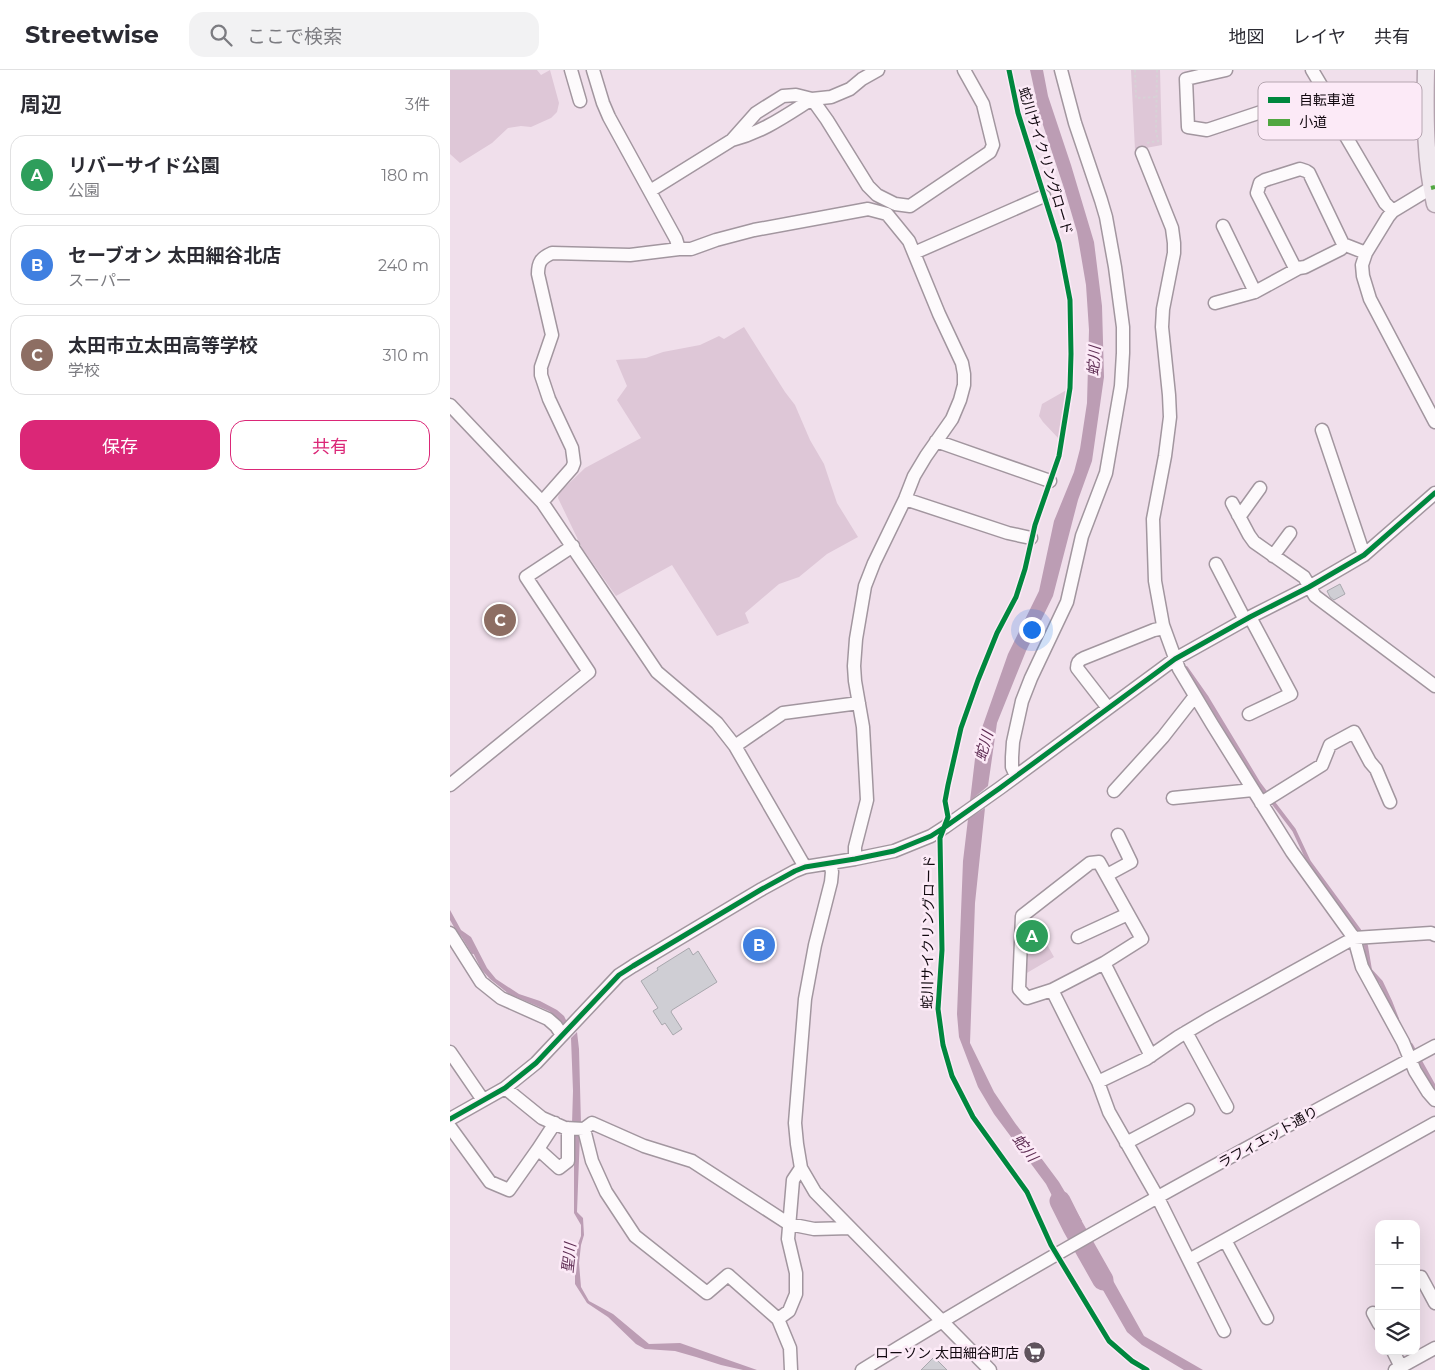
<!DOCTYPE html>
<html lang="ja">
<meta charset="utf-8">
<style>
body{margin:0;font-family:Montserrat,"Noto Sans JP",sans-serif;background:#f2f2f3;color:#2b2b33}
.controls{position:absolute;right:15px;bottom:15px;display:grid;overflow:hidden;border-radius:10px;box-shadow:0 5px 20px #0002}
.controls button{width:45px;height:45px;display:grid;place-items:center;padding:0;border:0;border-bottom:1px solid #e1e1e2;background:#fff;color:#2b2b33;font:25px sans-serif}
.you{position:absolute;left:581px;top:559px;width:18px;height:18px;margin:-12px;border:4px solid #fff;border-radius:50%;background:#1a73e8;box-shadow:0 0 0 8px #1a73e833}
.badge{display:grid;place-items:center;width:32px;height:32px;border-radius:50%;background:#db2777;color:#fff;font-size:16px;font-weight:700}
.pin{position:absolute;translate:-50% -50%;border:2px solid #fff;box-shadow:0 1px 5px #0006}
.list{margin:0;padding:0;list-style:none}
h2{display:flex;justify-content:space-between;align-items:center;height:65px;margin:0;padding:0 20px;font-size:21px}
h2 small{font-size:16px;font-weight:400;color:#7c7c81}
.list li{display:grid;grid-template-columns:32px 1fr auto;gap:15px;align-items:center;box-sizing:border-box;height:80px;margin:0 10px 10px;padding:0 10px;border:1px solid #e1e1e2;border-radius:15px}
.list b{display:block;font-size:19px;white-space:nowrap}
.list p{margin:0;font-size:16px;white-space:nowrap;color:#7c7c81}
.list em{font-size:16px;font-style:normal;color:#7c7c81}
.actions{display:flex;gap:10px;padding:15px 20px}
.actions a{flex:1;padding:11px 0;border:1px solid #db2777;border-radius:15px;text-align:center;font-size:18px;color:#db2777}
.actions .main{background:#db2777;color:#fff}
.icon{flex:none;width:28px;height:28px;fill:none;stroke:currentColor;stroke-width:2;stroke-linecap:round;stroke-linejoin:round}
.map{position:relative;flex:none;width:985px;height:1300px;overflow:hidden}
header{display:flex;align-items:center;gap:30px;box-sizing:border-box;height:70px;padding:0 25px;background:#fff;border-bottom:1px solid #e1e1e2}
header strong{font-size:24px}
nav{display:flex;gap:28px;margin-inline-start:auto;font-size:18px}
.search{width:350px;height:45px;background:#f2f2f3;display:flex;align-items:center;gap:12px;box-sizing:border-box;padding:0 18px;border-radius:15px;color:#7c7c81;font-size:19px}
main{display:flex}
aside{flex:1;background:#fff}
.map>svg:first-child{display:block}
.green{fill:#dec7d7}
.water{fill:#bc9db4}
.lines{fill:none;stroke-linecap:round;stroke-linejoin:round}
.stream{stroke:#bc9db4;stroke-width:4}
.river{stroke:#bc9db4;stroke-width:21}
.building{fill:#cfced4;stroke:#a8a7ad}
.minor-casing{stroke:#a2969f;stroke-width:15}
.major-casing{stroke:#b3a2ae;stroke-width:19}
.path{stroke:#d7d2d6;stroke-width:2;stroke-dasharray:2.5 2.5;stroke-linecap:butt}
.minor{stroke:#fdfafc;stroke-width:12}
.major{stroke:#f0e8ee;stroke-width:16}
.quiet{stroke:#51a741;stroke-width:4;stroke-dasharray:8 4;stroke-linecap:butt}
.cycleway-casing{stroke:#fceaf7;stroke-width:8}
.cycleway{stroke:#00873e;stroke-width:5}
.labels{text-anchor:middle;stroke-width:5;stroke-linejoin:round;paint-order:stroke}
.street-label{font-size:14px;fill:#11080f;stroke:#fceaf7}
.poi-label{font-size:14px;fill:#11080f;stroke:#fceaf7;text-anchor:end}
.water-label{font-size:15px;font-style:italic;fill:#5f2e54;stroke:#fceaf7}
.key{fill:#fceaf7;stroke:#b6a6b1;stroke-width:1}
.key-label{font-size:14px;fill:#11080f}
</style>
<header>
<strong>Streetwise</strong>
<div class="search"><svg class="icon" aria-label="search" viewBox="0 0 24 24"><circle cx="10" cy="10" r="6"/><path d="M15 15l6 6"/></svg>ここで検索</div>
<nav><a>地図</a><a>レイヤ</a><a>共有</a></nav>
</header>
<main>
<aside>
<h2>周辺<small>3件</small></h2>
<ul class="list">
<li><span class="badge" style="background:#2e9e5b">A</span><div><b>リバーサイド公園</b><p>公園</p></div><em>180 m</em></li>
<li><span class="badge" style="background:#3f7fe0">B</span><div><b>セーブオン 太田細谷北店</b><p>スーパー</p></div><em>240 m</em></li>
<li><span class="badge" style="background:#8d6e63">C</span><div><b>太田市立太田高等学校</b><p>学校</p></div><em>310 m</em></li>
</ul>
<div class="actions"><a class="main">保存</a><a>共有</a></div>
</aside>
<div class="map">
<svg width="985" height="1300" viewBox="0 0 985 1300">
<rect width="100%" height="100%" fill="#f0dfeb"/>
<path class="green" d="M0 0H87L91 5 100 0 109 33 107 42 101 48 81 57 71 56 58 58 42 73 10 93 0 84Z
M681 0H710L712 75 685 80Z
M294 257 335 322 345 335 360 370 374 394 387 433 408 467 377 484 349 507 329 514 295 543 299 553 267 566 222 495 166 526 132 478 108 428 109 423 135 398 191 368 167 330 177 316 166 290 196 288 213 282 250 275 269 266 274 269Z
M620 318 613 369H609L593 352 589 346 592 334Z
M578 841 604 887 570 907Z"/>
<path class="water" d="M580 0H593L598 26 621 95 644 172 652 236 654 307 642 391 628 430 603 526 576 581 547 653 538 716 520 731 527 672 558 584 589 521 604 451 624 402 630 379 637 333 639 260 636 215 627 162 614 118 590 46 575 45 574 40 587 32Z
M535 738 525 833 520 973 544 1022 565 1053 609 1112 632 1151 619 1159 596 1114 544 1044 528 1017 509 967 507 944 513 791 518 749Z
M0 840 11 860 21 867 37 898 46 909 69 924 90 931 107 940 114 946 117 952 112 957 105 946 99 941 59 924 40 909 31 899 17 870 8 864 0 850Z
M127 962 129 979 131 1054H122L123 1021 121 968Z
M124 1063H130L127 1142 133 1148 134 1165 131 1175 129 1193 131 1217 139 1231 163 1244 199 1274 230 1273 307 1300H293L271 1295 246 1287 225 1281 195 1279 186 1274 158 1247 137 1233 125 1214V1194L128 1174 131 1166V1155L124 1143Z
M646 1180 694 1266 753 1300H734L692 1275 677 1262 634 1187Z"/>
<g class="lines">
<path class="stream" d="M736 598 757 628 809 714 844 760 859 792 911 863 916 876 920 900 931 912 940 931 947 949
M12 864 23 882
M961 975 985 1018"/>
<path class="river" d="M610 1131 623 1157 653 1210"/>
</g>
<path class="building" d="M890 514 895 524 884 530 880 527 877 521Z
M239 878 243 885 248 881 267 912 222 940 221 942 232 959 223 965 215 953 212 955 203 941 208 938 191 911 208 900 207 898Z
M484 1287 497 1300H471Z"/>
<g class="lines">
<defs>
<path id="minor" d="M121 0 130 31
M143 0 153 33 159 47 226 169 229 179
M776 0 736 9 738 57 757 60 823 38 881 32
M862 0 878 27 894 63 935 133 943 141
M282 70C313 62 335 46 362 29L377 50 418 116 427 125 445 134 460 136 540 82 543 75 533 34 514 0
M692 83 722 158 724 173V183L713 239 712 257 719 325 720 347 715 386 703 449 705 511 713 555 729 599 762 654 842 782 904 868 912 897 953 972 965 1001 978 1022 985 1030
M981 118 943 141 938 147 916 183 912 195 913 206 920 229 985 352
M200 121 282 70 306 43 333 26 346 25 362 29 381 27 400 19 412 9 428 0
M773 156 805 222
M893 174 891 179 855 197 849 198 844 196 807 123 810 113 815 110 850 99 856 101 859 103 893 174 916 183
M464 183 594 126
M765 233 805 222 849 198
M0 335 92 432 207 602 267 653 285 676 355 797
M872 360 914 485
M486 371 600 411
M455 429 558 463 581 468
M92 432 122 398 124 393 122 378 99 329 91 305V297L102 265 88 204C88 192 91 188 102 183L180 185 229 179H241L266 170 304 160 418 139 437 144 459 171 489 244 512 293 514 304V315L510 330 502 349 476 386 464 406 455 429 424 493 415 516 406 569 404 596 405 611 413 657 417 730 405 777V789
M782 433 799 465 804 472 854 507 865 526 985 616
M788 445 792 443 810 418
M823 486 840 463
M766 494 795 550
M658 638 627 598C627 592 629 590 634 588L704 560 714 558
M799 644 841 624 800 547
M285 676 333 643 409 633
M566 706 562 697V687L563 672 572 631 581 608 617 532 632 466 656 403 671 316 673 283V257L665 197 656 147 651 130 625 53 611 0
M0 715 139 602 76 507 123 476
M664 721 713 667 745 626
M723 728 803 720
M811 733 872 695 880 675 904 662 920 692 926 699 940 732
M380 793 382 802 381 812 365 875 355 929 345 1053 347 1074 351 1098 365 1122 540 1300
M657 805 681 792 668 765
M0 863 31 912 51 928 98 949 106 956 112 965
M628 867 678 844
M602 920 577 928 569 919 572 846 640 793 649 792 692 869 654 893
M736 962 777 1037
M0 982 33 1030
M648 1012 602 920 654 893 701 986
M55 1018 92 1048 115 1058 134 1059 142 1053 194 1076 242 1091 339 1154 364 1159 400 1158
M0 1049 55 1018 86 993 169 905 183 896 312 819 345 801 355 797 405 789 444 781 481 766 495 757 550 718 725 589 800 547 859 517 914 485 985 423
M105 1053 88 1079 109 1098 118 1091V1058
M0 1057 40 1112 59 1120 88 1079
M134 1059 142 1091 156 1122 185 1166 257 1223 278 1205 328 1249 340 1278 341 1300
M676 1073 738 1040
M775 1170 817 1248
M739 1190 985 1053
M971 1207 985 1233
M923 1243 929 1254
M328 1249 339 1241 346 1224V1203L338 1169 343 1110 351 1098
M774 1261 708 1128 659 1042 648 1012 696 989 728 967 760 948 904 868 981 863 985 865
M943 1281 951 1297
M412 1300C599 1184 792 1080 985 976
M945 1300 985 1278"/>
<path id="major" d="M976 0C975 45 975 91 985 134"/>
</defs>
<use href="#minor" class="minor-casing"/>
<use href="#major" class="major-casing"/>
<path class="path" d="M685 0 686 28 706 27
M707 0 706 61 709 75
M697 73 707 71"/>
<use href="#minor" class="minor"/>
<use href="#major" class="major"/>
<path class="quiet" d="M981 118 985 117"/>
<defs>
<path id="cycleway" d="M559 0 568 43 609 173 620 230 621 284 620 318 609 386 585 455 575 499 566 527 547 563 528 610 511 658 498 715 495 731 498 747 490 768 492 880 488 939 493 975 502 1006 523 1047 577 1122 601 1175 613 1195 659 1271 682 1291 697 1300
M0 1049 55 1018 86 993 169 905 183 896 312 819 345 801 355 797 405 789 444 781 481 766 495 757 550 718 725 589 800 547 859 517 914 485 985 423"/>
</defs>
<use href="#cycleway" class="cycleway-casing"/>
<use href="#cycleway" class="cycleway"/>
</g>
<defs>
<symbol id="supermarket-disc" viewBox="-11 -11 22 22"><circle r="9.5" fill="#5f535c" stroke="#fceaf7"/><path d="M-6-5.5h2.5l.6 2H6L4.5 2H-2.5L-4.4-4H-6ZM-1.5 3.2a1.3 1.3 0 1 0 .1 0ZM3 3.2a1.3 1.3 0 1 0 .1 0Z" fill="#fff"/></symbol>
</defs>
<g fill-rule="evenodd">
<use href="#supermarket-disc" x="572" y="1270" width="25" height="25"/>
</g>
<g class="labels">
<g class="street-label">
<text transform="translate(596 91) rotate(73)" y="5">蛇川サイクリングロード</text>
<text transform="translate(478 862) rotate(-89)" y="5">蛇川サイクリングロード</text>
<text transform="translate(818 1067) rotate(-29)" y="5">ラフィエット通り</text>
</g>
<g class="poi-label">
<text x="569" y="1288">ローソン 太田細谷町店</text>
</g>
<g class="water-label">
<text transform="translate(644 291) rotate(-86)" y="5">蛇川</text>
<text transform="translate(534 676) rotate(-74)" y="5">蛇川</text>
<text transform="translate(575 1078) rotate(52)" y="5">蛇川</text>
<text transform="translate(119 1188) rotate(-84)" y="5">聖川</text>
</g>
</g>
<rect x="808" y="12" width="164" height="58" rx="8" class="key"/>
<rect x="818" y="27" width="22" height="6" fill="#00873e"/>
<rect x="818" y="49" width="22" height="7" fill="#51a741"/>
<g class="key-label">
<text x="849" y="35">自転車道</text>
<text x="849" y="57">小道</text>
</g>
</svg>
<div class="controls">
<button>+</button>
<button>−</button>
<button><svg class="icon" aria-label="layers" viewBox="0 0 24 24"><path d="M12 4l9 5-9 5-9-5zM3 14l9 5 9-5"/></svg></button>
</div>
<div class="you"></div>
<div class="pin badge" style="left:582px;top:866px;background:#2e9e5b">A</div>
<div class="pin badge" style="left:309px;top:875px;background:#3f7fe0">B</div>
<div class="pin badge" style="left:50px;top:550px;background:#8d6e63">C</div>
</div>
</main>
